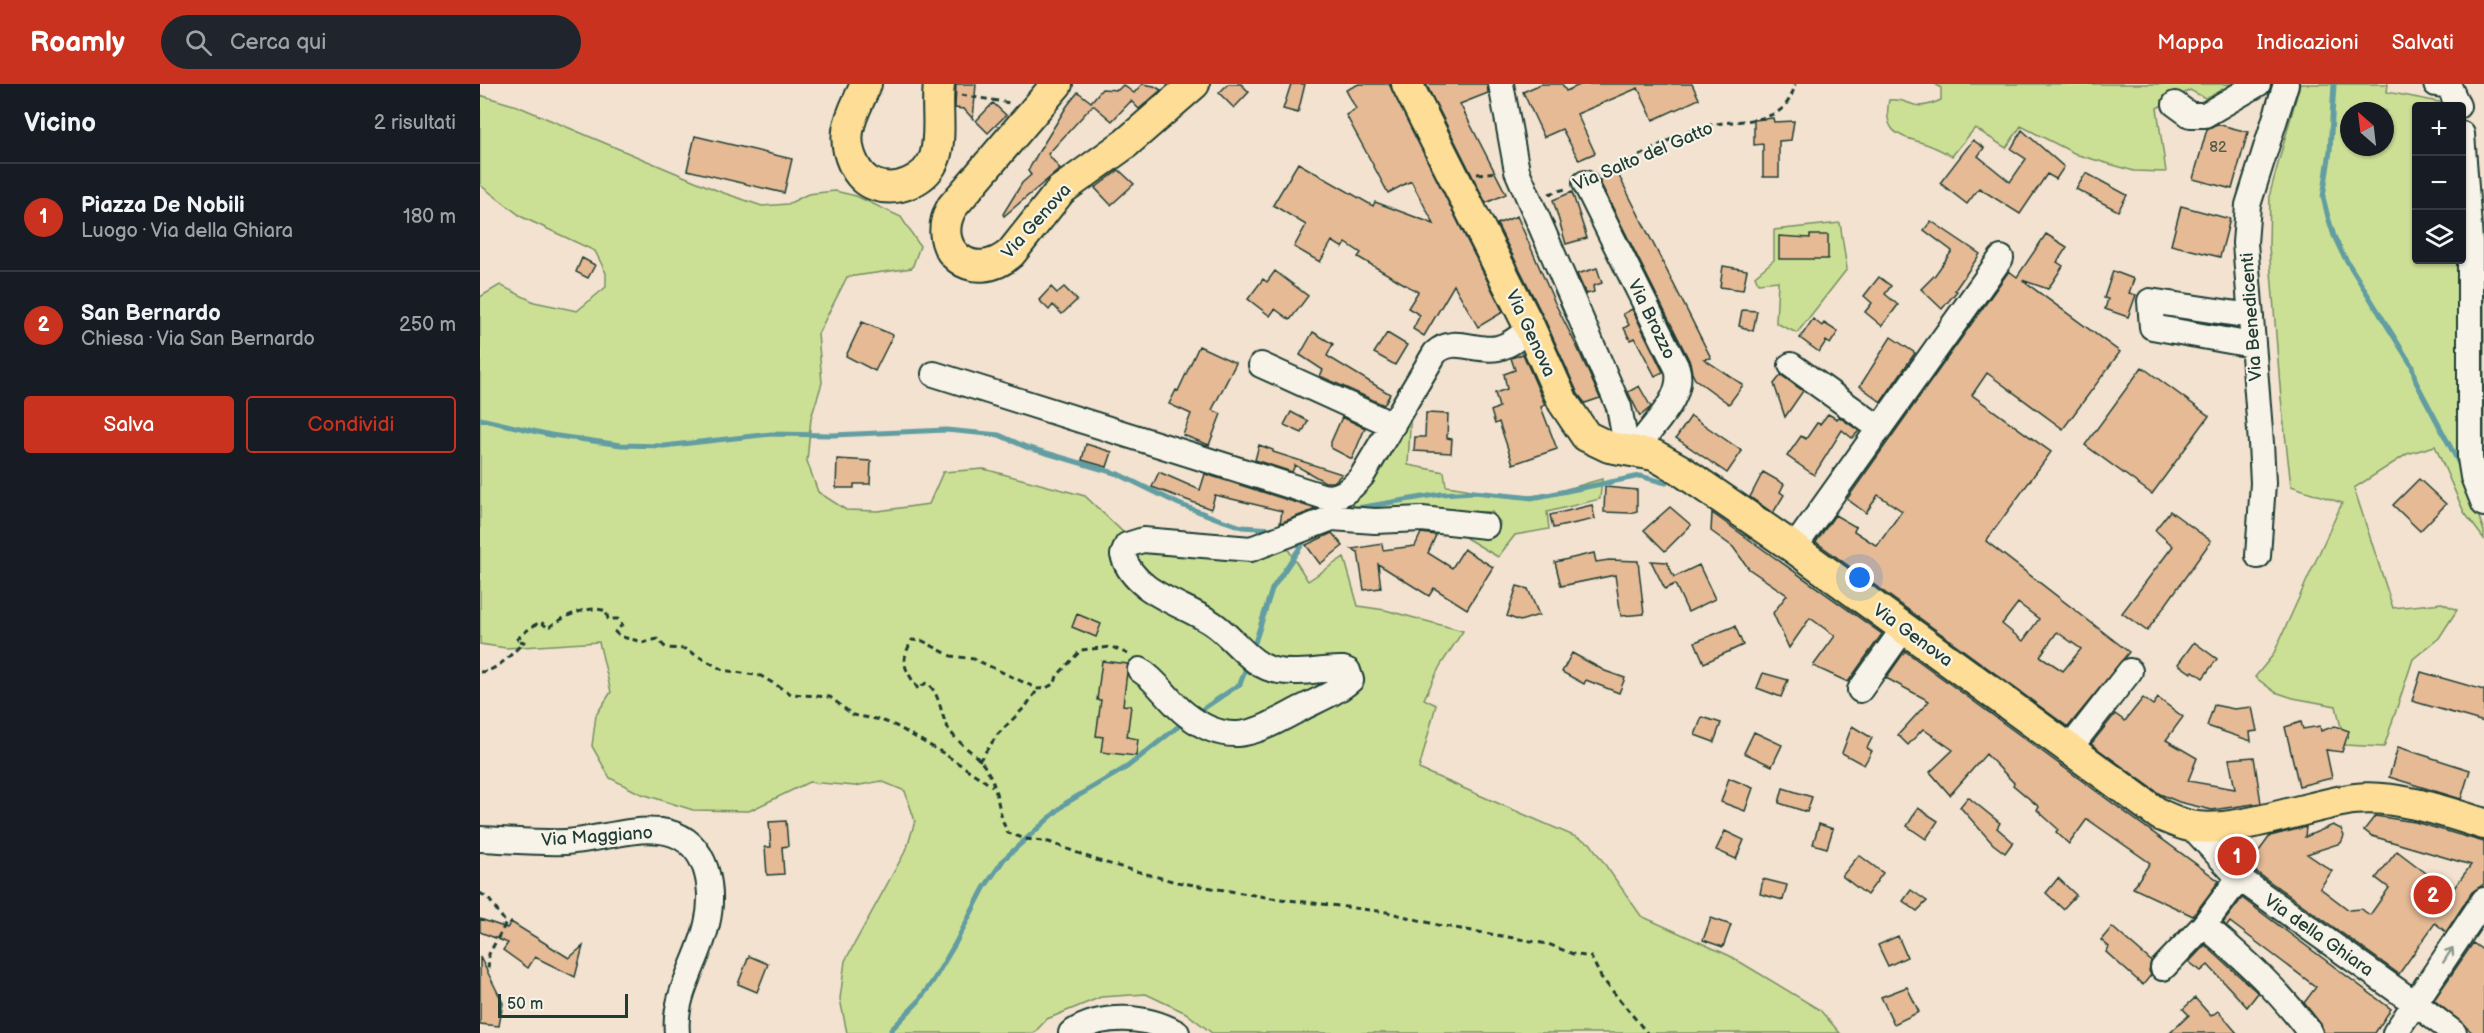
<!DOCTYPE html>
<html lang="it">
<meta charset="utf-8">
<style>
body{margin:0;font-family:"Balsamiq Sans",sans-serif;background:#20242c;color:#f1f3f6}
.controls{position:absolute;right:18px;top:18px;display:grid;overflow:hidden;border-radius:6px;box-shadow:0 2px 4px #0004}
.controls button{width:54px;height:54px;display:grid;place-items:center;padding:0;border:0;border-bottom:2px solid #363941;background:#171b24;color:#f1f3f6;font:30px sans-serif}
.compass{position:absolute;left:1860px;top:18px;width:54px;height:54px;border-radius:50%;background:#171b24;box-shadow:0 2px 4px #0004;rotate:332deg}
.scale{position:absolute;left:18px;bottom:15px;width:130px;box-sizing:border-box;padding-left:6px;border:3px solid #1f3d34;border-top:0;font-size:16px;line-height:21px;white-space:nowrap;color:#1f3d34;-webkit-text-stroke:4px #f7f3e8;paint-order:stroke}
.you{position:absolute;left:1380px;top:494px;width:21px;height:21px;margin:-15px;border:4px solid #fff;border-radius:50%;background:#1a73e8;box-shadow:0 0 0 9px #1a73e833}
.badge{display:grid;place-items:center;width:39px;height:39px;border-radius:50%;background:#c8321e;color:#fff;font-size:20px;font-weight:700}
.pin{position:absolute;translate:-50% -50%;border:3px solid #fff;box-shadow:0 2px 6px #0006}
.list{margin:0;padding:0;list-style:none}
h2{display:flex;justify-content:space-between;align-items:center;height:78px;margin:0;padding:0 24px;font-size:26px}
h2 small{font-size:20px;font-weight:400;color:#9ea1a6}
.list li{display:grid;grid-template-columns:39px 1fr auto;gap:18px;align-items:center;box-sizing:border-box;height:108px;padding:0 24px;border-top:2px solid #363941}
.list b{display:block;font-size:22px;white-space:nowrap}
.list p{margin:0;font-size:20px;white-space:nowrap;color:#9ea1a6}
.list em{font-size:20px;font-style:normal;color:#9ea1a6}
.actions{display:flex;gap:12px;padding:18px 24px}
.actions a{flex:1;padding:14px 0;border:2px solid #c8321e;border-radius:6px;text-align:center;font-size:21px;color:#c8321e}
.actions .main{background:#c8321e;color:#fff}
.icon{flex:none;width:33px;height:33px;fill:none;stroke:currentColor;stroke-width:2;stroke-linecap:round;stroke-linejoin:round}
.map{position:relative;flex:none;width:2004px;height:949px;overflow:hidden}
header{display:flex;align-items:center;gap:36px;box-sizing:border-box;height:84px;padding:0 30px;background:#c8321e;color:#fff}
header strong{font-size:28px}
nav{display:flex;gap:33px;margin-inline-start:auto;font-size:21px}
.search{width:420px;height:54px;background:#20242c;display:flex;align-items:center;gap:15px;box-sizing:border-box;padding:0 21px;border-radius:33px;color:#9ea1a6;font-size:22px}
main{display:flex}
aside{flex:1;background:#171b24}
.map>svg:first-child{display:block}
.green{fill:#cce095;stroke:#768e64;stroke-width:1.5;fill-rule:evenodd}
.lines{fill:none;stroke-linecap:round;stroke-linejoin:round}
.stream{stroke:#629da2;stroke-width:5}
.building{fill:#e5ba95;stroke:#1f3d34;stroke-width:1.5;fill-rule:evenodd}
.minor-casing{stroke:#1f3d34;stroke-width:28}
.major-casing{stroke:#1f3d34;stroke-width:34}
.path{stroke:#1f3d34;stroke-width:3;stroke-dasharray:6 4.5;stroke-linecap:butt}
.minor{stroke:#f7f3e8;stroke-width:24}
.major{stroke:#fedd96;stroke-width:30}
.oneway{stroke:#8b988e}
.labels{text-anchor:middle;stroke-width:4.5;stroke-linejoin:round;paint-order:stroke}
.number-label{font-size:15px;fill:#505c4c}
.street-label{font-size:18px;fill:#1f3d34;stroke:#f7f3e8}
</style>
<header>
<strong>Roamly</strong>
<div class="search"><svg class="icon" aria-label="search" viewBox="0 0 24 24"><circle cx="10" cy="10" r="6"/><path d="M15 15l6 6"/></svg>Cerca qui</div>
<nav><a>Mappa</a><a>Indicazioni</a><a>Salvati</a></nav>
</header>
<main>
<aside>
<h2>Vicino<small>2 risultati</small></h2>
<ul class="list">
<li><span class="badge">1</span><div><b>Piazza De Nobili</b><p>Luogo · Via della Ghiara</p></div><em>180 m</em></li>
<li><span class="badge">2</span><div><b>San Bernardo</b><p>Chiesa · Via San Bernardo</p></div><em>250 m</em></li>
</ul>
<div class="actions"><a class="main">Salva</a><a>Condividi</a></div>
</aside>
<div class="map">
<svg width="2004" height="949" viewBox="0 0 2004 949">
<rect width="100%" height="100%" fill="#f2e2cf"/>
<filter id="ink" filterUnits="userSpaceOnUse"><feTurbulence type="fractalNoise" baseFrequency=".0167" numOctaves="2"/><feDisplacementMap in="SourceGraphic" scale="12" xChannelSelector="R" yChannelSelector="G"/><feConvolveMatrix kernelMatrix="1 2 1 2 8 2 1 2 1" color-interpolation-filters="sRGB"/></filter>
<g filter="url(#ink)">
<path class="green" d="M1455 0H1756L1725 14 1710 6 1677 24 1686 88 1654 87 1598 71 1541 42 1526 64 1495 44 1472 72C1464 68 1455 63 1446 60 1421 52 1402 51 1409 16 1434 14 1430 30 1461 16V4Z
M1820 0H1908L1907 8 1964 19 1965 22H1936V176H1982L1983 390 2004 447V455L1984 428 1955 362 1927 370 1874 404 1913 524 1962 519 1977 526 1959 554 1933 575 1904 663 1865 661 1856 622 1813 614 1795 608 1775 593 1793 571 1862 419 1811 402 1801 314 1789 162 1790 109ZM1869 27H1905V63H1869Z
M0 11 37 22 241 108 282 122 308 120 328 110 355 107 376 112 421 133 440 162 432 184 367 193 338 250 342 299 331 334 327 377 338 408 366 426 398 427 449 420 463 388 504 385 605 412 647 452 660 487 655 467H670L765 477 806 462 828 497 864 473 878 522 905 526 983 547 960 582 944 615 956 621 939 685 1110 759 1161 832 1250 872 1340 926 1360 949H732L706 929 666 910 621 913 567 935 554 949H367L360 915 365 877 427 764 435 737 425 707 401 697 375 702 329 698 269 727 213 726 159 709 130 694 112 662 116 631 131 608 119 558 26 564 0 560V213L20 201 54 218 97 227 126 203V189L115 167 42 133 0 101Z
M1360 139 1367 185 1317 249 1296 239 1298 197 1278 199 1275 192 1294 176V146Z
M2004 159V361L1999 366 1998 160Z
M931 323 928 381 964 388 966 402C986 404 1005 410 1026 412 1058 415 1091 404 1122 395L1120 415 1067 428 1069 445 1035 451 1018 473 986 454V450L1009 453 1019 446 1020 438 1012 428 875 426 872 419Z"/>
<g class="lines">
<path class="stream" d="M1854 0 1850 67 1843 113 1848 133 1854 152 1862 169 1932 282 1936 298 1981 383
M0 335 71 351 141 361 184 362 291 350 353 351 466 346 519 351 546 363 638 390 699 420 738 435 762 443 793 445
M871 425 961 410 994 408 1053 414 1160 392 1186 399
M772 568 792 505 827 453
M717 629 760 600 768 579
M411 946 438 918 453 897 475 860 504 804 524 775 586 719 647 683 704 638"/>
</g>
<path class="building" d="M476 0H496L493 35 484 25 475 24Z
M662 0 674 2 681 6 659 25 651 17 632 37 613 21 568 70 580 85 524 132 523 130 542 99 551 91 548 87 558 69 587 22 598 8 611 18 622 5 638 6 643 1 654 9Z
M748 0H761L769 8 754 24 739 9Z
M811 0H825L818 29 803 25Z
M879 0H909L1023 228 998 243 974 201 944 252 933 245 940 231 928 224 938 208 878 173 881 169 866 159 863 164 852 157 840 178 814 163 826 141 793 121 818 79 893 122 895 118 954 140 931 97 908 109 891 77 866 31 876 25 866 6Z
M946 0H1007L1008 9 980 20 1026 110 1006 119Z
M1061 0H1082L1086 7 1102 0H1212L1219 15 1173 36 1158 4 1097 30 1115 69 1099 76 1082 45 1064 53 1043 8Z
M513 19 526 31 508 49 496 37Z
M1293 34 1294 38 1314 37 1311 56 1299 57V93H1283V60L1274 61V36Z
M1737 40 1768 48 1752 105 1713 95 1727 45Z
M1542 46 1584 83 1576 95 1567 90 1540 130 1499 104 1487 120 1460 99 1493 56 1504 64 1498 72 1530 98 1546 75 1531 65Z
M215 52 312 75 304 109 207 86Z
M639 86 654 100 631 121 615 104Z
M1137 88 1231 274 1224 275 1263 301 1249 320 1215 295 1212 289 1210 278 1119 96Z
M1606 89 1647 111 1638 127 1596 105Z
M1092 108 1107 154 1086 160 1073 116Z
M1701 122 1750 135 1740 173 1691 161Z
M1037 132 1075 219 1098 265 1120 314 1105 319 1098 310 1065 236 1017 140Z
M1451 137 1500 170 1475 206 1477 207 1462 225 1441 205 1455 191 1472 167 1444 146Z
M1566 150 1587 163 1577 178 1583 182 1568 205 1542 196 1640 268 1583 345 1507 289 1492 311 1571 368 1506 457 1649 568 1588 643 1336 458 1355 431 1376 443 1374 447 1397 462 1422 427 1398 411 1386 429 1367 415 1529 187 1537 193ZM1538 519 1559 535 1543 557 1522 540ZM1577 548 1601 565 1583 587 1560 572Z
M1330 151H1348V175H1299V152L1330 154Z
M102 174 115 181 108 194 96 188Z
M1243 182 1267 186 1263 206 1240 203Z
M1117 184 1122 199 1113 202 1114 208 1106 210 1097 190Z
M795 187 828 212 810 236 795 225 790 232 768 215 783 195 787 198Z
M1633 187 1654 195 1649 209 1656 211 1648 233 1625 225 1628 215 1624 214Z
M1399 193 1411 202 1405 210 1418 221 1402 242 1385 228 1392 219 1384 212Z
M571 203 577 209 584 203 597 216 582 230 573 221 569 226 559 216Z
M1152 225 1183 288 1175 292 1155 254 1150 256 1144 244 1149 241 1143 230Z
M1262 226 1277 227 1273 247 1259 242Z
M1333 235 1342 242 1344 239 1358 248 1350 260 1346 257 1339 268 1320 254Z
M382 238 413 251 395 287 366 272Z
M833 248 853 260 847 272 910 310 904 321 840 292 843 286 820 271Z
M907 249 927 261 915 281 894 269Z
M1411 253 1435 269 1401 318 1380 302Z
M719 262 756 279 732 326 741 330 729 361 703 351 711 330 689 320 696 306 698 307Z
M1043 270 1065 321 1061 323 1077 365 1033 380 1019 338 1015 340 1011 327 1019 323 1015 309 1027 305 1024 290 1035 286 1031 274Z
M1662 283 1729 332 1672 410 1605 361Z
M1301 291 1323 307 1305 333 1294 300Z
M1159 302 1171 323 1160 332 1148 308Z
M811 328 828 337 822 349 804 341Z
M946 329 968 330 967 354 972 355 971 369 934 367 935 353H945Z
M1348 330 1357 335 1359 333 1379 347 1372 354 1362 346 1334 391 1307 372 1321 352 1326 355 1337 339 1340 340Z
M1211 332 1262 367 1247 389 1196 354Z
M862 333 885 344 872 375 851 364V358Z
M606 360 632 368 627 383 602 376Z
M779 361 793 366V368L862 390 854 398H845L815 381 812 388 775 376Z
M357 375 391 377 390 400H374V404H356Z
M679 388 720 406 725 390 836 425 800 439 802 427 735 411 731 425 672 403Z
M1283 388 1304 400 1300 408 1304 411 1293 429 1270 413Z
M1939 395 1966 420 1940 447 1913 421Z
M1125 403 1157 406V427L1150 429 1124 428Z
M1112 421 1115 435 1073 444 1070 431Z
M1190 423 1211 441 1185 467 1164 446Z
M1690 427 1731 457 1667 547 1642 529 1693 462 1675 446Z
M1232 429 1402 550 1368 598 1333 582 1355 552 1330 534 1309 564 1293 529 1307 511 1269 485 1253 463 1231 447Z
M852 449 863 462 840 480 826 461Z
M941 449 956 451 948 469 972 484 984 465 1013 483 987 525 954 504 949 512 898 480 901 504 884 506 878 468 872 465 902 460 903 466 935 462Z
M1114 469 1116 478 1129 476 1158 477 1164 530 1141 532 1135 491 1081 502 1075 478Z
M1171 477 1187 478 1194 493 1219 481 1235 515 1208 528 1195 500 1185 505Z
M1037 502 1048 505 1059 531 1040 537 1027 532Z
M597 530 621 540 616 553 592 543Z
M1255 542 1263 561 1224 579 1215 558Z
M1714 558 1737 575 1723 594 1713 587 1711 589 1698 580Z
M1425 567 1739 797 1713 832 1653 804 1670 779 1607 735 1589 760 1576 748 1578 745 1557 726 1559 723 1533 701 1534 699 1506 670 1470 711 1450 688 1473 666 1443 645 1428 661 1418 651 1449 617 1406 594Z
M1092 569 1125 587 1145 594 1139 609 1106 596 1104 600 1082 588Z
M622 577 648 580 643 621 651 622 647 653 658 655 656 672 621 668 623 653 616 652 621 616H617Z
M1941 588 2004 606V638L1932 617Z
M1283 589 1308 596 1301 613 1277 604Z
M1663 614 1673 621 1678 614 1703 633 1686 656 1717 674 1708 697 1755 705 1749 675 1774 673 1781 719 1732 726 1699 718 1680 710 1611 660 1635 630 1645 637Z
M1734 621 1754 625 1772 623 1777 647 1770 648 1771 657 1727 642Z
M1222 633 1241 639 1234 658 1215 651Z
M1821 638 1823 645 1840 642 1841 647 1855 642 1869 647 1862 668 1846 666 1852 694 1819 702 1805 643Z
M1372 642 1392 654 1387 664 1392 667 1384 681 1362 669Z
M1274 648 1302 661 1292 682 1264 669Z
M1918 663 1990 686 1981 715 1909 693Z
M1249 694 1273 704 1265 727 1241 718Z
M1303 704 1332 713 1327 728 1299 719Z
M1488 713 1520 739 1517 744 1533 758 1525 769 1513 760 1480 723Z
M1438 724 1458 737 1446 755 1427 742Z
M1895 732 1935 738 2004 758V800L1992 808 1966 848 1955 839 1919 890 1768 782 1790 752 1826 743 1825 753 1853 741 1861 745 1864 752 1861 759 1827 770 1852 787 1840 804 1869 826 1881 825 1890 831 1909 804 1896 794 1917 767 1971 808 1991 781 1892 752 1884 746Z
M306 737 308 762 302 763 304 790 287 791 285 763H291L289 738Z
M1339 740 1353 745 1347 764 1333 760Z
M1245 747 1264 756 1256 775 1236 766Z
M1379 771 1403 789 1387 811 1362 792Z
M1578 794 1596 811 1583 825 1566 809Z
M1283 795 1307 801 1303 816 1280 810Z
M1431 806 1447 817 1437 827 1423 817Z
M1762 814 1911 925 1895 949H1844L1841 940 1824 919 1836 903 1750 838 1747 842 1743 839Z
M1231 834 1251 841 1243 863 1223 856Z
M0 835 27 844 31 838 89 874 103 862 95 893 55 873 48 884 23 866 28 859 0 848Z
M1632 843 1671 877 1669 887 1671 891 1663 901 1626 868 1629 863 1621 856Z
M1418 852 1427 873 1408 882 1398 861Z
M1993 859 2004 867V949H1993L1954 916Z
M1725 861 1778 909 1767 923 1728 881 1721 887 1709 878Z
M269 872 288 880 277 908 258 900Z
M0 873 23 919 19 942 0 940Z
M1427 903 1439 928 1414 940 1401 913Z
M1715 914 1731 932 1738 927 1757 949H1690L1709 931 1703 925Z"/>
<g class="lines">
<defs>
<path id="minor" d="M1021 0 1037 87 1139 323 1144 350V366
M1956 0 1969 2 1978 22
M1695 20 1710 31H1725L1778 0
M1982 50 1990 157V374L1993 393 2004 420
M1105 99 1197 284C1206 314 1170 342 1156 366
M1771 232 1670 217 1672 243 1772 261
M781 281 913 341
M1311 281 1399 344
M454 290 842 412C859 416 871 405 882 392L955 269C974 251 995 269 1018 264 1031 261 1040 252 1050 244
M1314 464 1521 174
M1778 472 1783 399 1781 359 1765 159 1768 121 1806 0
M660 586C679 598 689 618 707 631 752 666 780 646 822 624 838 616 858 608 871 596L868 587 863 585C842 584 820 591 799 587 770 583 755 554 732 539 702 519 654 509 643 471L647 461 663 456 771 465 852 434 895 437 942 435 1006 442
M1380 606 1424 544
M1589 665 1650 587
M1712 743 1759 794 1936 920 1974 949
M0 755C29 756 58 759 86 758 130 756 198 723 223 778 231 796 232 820 227 840 219 877 193 910 197 949
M1724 841C1763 874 1800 907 1830 949
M1683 884 1724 841 1759 794
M591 949C622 929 666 931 697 949
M1915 949 2004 816"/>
<path id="major" d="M386 0C380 15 370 31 368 47 365 66 375 94 395 101 417 109 447 96 455 73 462 50 456 24 459 0
M577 0 472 123C448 166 494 202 531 169L581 106 645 60 714 0
M927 0 1050 244 1083 318 1106 352 1129 363 1174 371 1199 385 1314 464 1680 731C1690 735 1700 740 1710 742 1754 751 1828 721 1874 715 1914 710 1966 728 2004 740"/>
</defs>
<use href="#minor" class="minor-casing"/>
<use href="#major" class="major-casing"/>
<path class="path" d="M481 11 530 19
M997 90 1018 88
M1122 91C1157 74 1193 50 1231 41 1253 36 1280 39 1299 27 1307 22 1313 10 1315 0
M1069 110 1085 105
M648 570 632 563 601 566 577 592 575 599 566 604 558 605 494 575 471 572 443 557 432 556C419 580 425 584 438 605L446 599C460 607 460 630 468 644 478 661 499 670 508 688 519 706 517 729 528 749L546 755 569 758 619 777 696 798 792 814 907 828 958 841 1068 860 1093 870 1111 873 1121 893 1167 949
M0 588C17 588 32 569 44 558L36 556 51 543 61 538 68 544C82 533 109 520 126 527L128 535H138L142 541 135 548C144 557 153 553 162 559L177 555 186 564 205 565 243 586 281 592 311 610 350 613 373 631 401 636 416 642 463 669 512 702
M499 677 518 650 546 622 558 605
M0 809 8 814 26 839 9 870 8 888"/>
<use href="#minor" class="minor"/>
<use href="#major" class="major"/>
</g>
<defs><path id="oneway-shaft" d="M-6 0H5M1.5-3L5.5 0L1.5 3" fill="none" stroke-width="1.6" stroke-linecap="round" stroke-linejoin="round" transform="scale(1.5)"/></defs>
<use class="oneway" href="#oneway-shaft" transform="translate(1968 871) rotate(-57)"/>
</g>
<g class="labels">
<g class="number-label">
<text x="1738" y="68">82</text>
</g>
<g class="street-label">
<text transform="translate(1163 72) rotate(-23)" y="6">Via Salto del Gatto</text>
<text transform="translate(556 137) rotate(-48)" y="6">Via Genova</text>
<text transform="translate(1771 233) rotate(-94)" y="6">Via Benedicenti</text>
<text transform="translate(1172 235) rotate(64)" y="6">Via Brozzo</text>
<text transform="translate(1051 249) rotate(65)" y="6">Via Genova</text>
<text transform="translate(1433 551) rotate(36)" y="6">Via Genova</text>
<text transform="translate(117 752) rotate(-4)" y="6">Via Maggiano</text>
<text transform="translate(1839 851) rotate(35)" y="6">Via della Ghiara</text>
</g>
</g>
</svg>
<div class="controls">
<button>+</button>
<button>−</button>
<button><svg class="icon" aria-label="layers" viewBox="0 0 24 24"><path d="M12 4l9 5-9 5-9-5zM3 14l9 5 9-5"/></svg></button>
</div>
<svg class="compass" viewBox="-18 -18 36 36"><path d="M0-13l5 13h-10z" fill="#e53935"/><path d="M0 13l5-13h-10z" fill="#9ea1a6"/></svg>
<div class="scale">50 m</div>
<div class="you"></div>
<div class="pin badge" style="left:1757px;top:772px">1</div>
<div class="pin badge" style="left:1953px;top:811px">2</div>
</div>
</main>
